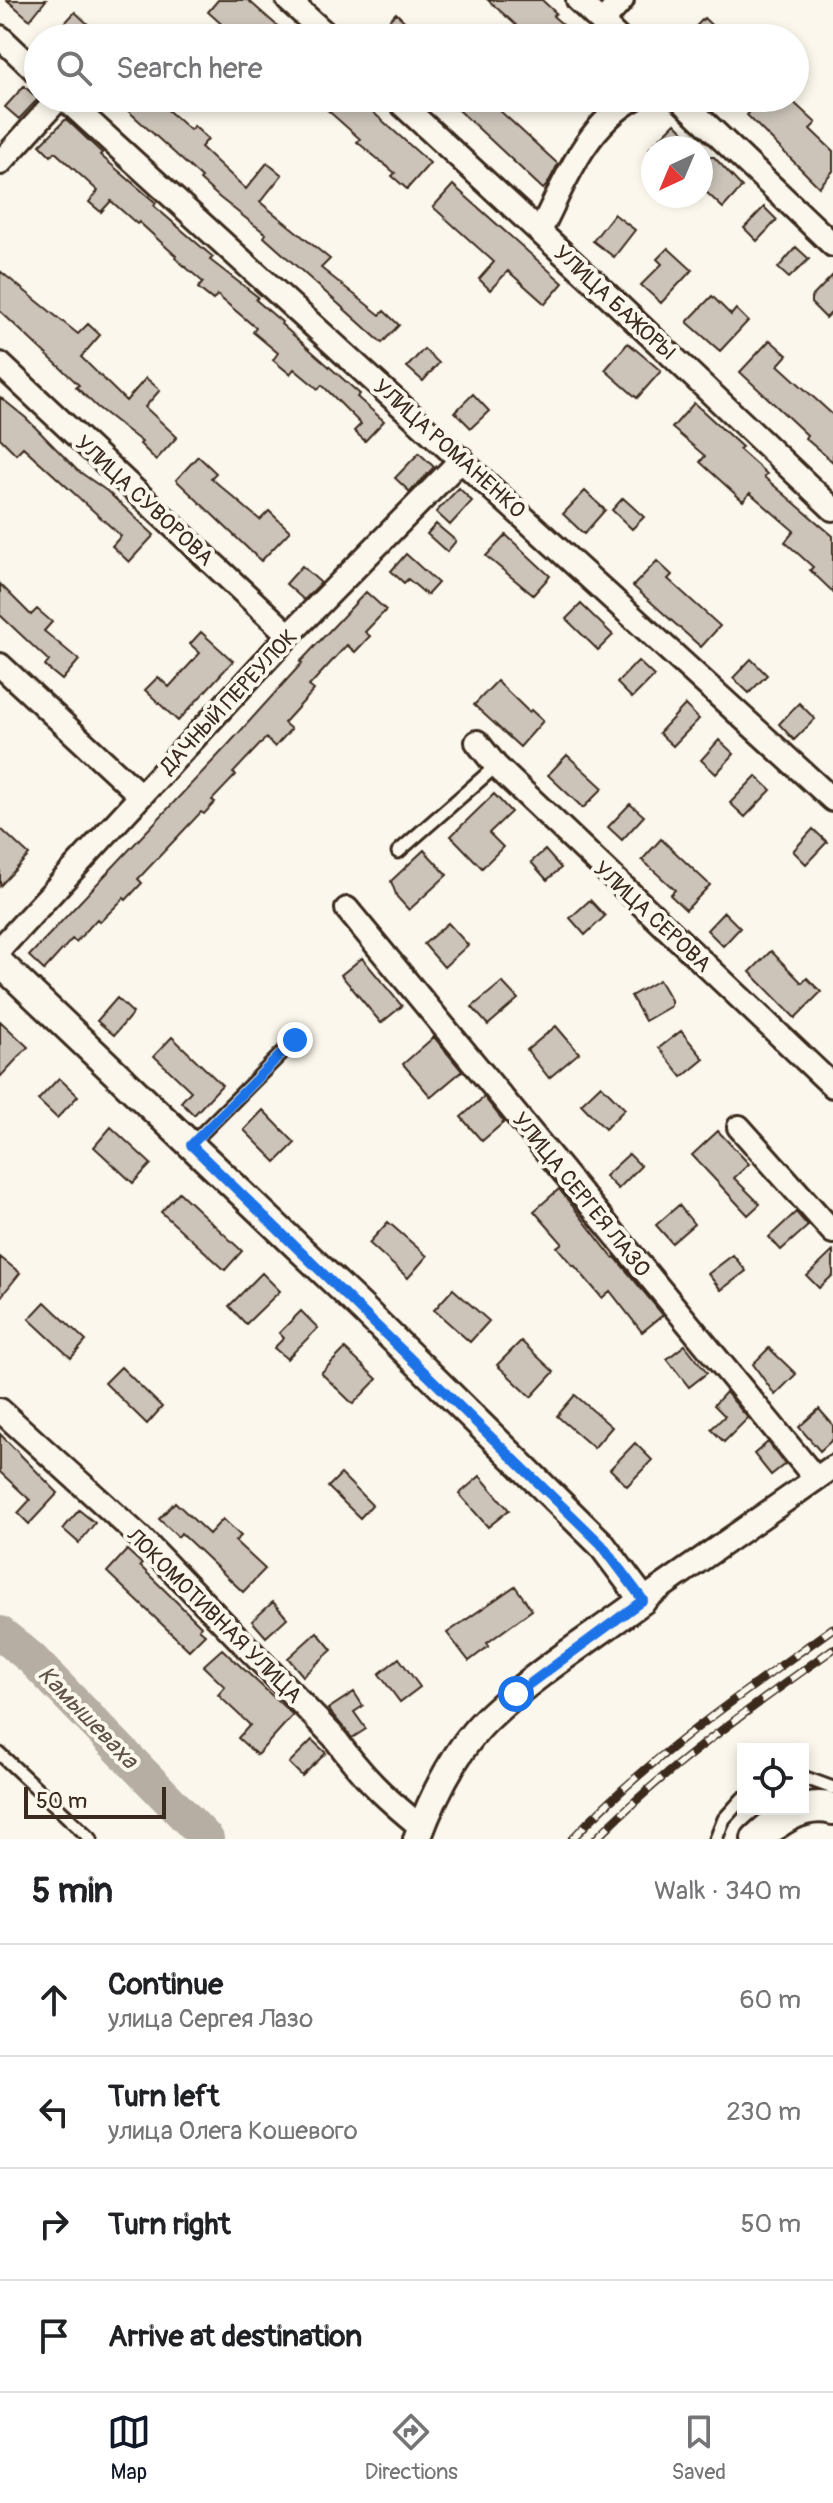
<!DOCTYPE html>
<meta charset="utf-8">
<style>
body{margin:0;font-family:Pangolin,sans-serif;background:#f2f2f2;color:#202124}
.controls{position:absolute;right:24px;bottom:24px;display:grid;overflow:hidden;border-radius:0px;box-shadow:0 4px 12px #0003}
.controls button{width:72px;height:72px;display:grid;place-items:center;padding:0;border:0;border-bottom:2px solid #e0e0e0;background:#fff;color:#202124;font:40px sans-serif}
.compass{position:absolute;left:641px;top:136px;width:72px;height:72px;border-radius:50%;background:#fff;box-shadow:0 4px 12px #0003;rotate:224deg}
.scale{position:absolute;left:24px;bottom:20px;width:142px;box-sizing:border-box;padding-left:8px;border:4px solid #3b2a1e;border-top:0;font-size:22px;line-height:28px;white-space:nowrap;color:#3b2a1e;-webkit-text-stroke:6px #fbf7ec;paint-order:stroke}
.stop{position:absolute;width:24px;height:24px;margin:-18px;border:6px solid #1a73e8;border-radius:50%;background:#fff}
.stop.end{background:#1a73e8;border-color:#fff;box-shadow:0 2px 8px #0008}
.list{margin:0;padding:0;list-style:none}
h2{display:flex;justify-content:space-between;align-items:center;height:104px;margin:0;padding:0 32px;font-size:34px}
h2 small{font-size:26px;font-weight:400;color:#757577}
.list li{display:grid;grid-template-columns:52px 1fr auto;gap:24px;align-items:center;box-sizing:border-box;height:112px;padding:0 32px;border-top:2px solid #e0e0e0}
.list b{display:block;font-size:30px;white-space:nowrap}
.list p{margin:0;font-size:26px;white-space:nowrap;color:#757577}
.list em{font-size:26px;font-style:normal;color:#757577}
.icon{flex:none;width:44px;height:44px;fill:none;stroke:currentColor;stroke-width:2;stroke-linecap:round;stroke-linejoin:round}
.map{position:relative;flex:none;width:833px;height:1839px;overflow:hidden}
.search{position:absolute;background:#fff;box-shadow:0 4px 12px #0003;left:24px;right:24px;top:24px;height:88px;display:flex;align-items:center;gap:20px;box-sizing:border-box;padding:0 28px;border-radius:44px;color:#757577;font-size:30px}
.sheet{height:552px;background:#fff}
nav{display:flex;justify-content:space-around;align-items:center;box-sizing:border-box;height:112px;border-top:2px solid #e0e0e0;background:#fff;font-size:22px;color:#757577}
nav a{display:grid;justify-items:center;gap:4px}
nav .on{color:#111827}
.map>svg:first-child{display:block}
.lines{fill:none;stroke-linecap:round;stroke-linejoin:round}
.river{stroke:#b6aea2;stroke-width:34}
.building{fill:#ccc4b9;stroke:#3b2a1e;stroke-width:2}
.service-casing{stroke:#3b2a1e;stroke-width:17}
.minor-casing{stroke:#3b2a1e;stroke-width:28}
.tertiary-casing{stroke:#3b2a1e;stroke-width:32}
.secondary-casing{stroke:#3b2a1e;stroke-width:36}
.service{stroke:#fbf7ec;stroke-width:11}
.minor{stroke:#fbf7ec;stroke-width:22}
.tertiary{stroke:#fbf7ec;stroke-width:26}
.secondary{stroke:#fbf7ec;stroke-width:30}
.rail-casing{stroke:#3b2a1e;stroke-width:9}
.rail{stroke:#fbf7ec;stroke-width:6;stroke-dasharray:18;stroke-linecap:butt}
.route{stroke:#1a73e8;stroke-width:10}
.labels{text-anchor:middle;stroke-width:8;stroke-linejoin:round;paint-order:stroke}
.street-label{font-size:22px;fill:#3b2a1e;stroke:#fbf7ec}
.water-label{font-size:24px;font-style:italic;fill:#605246;stroke:#fbf7ec}
</style>
<div class="map">
<svg width="833" height="1839" viewBox="0 0 833 1839">
<rect width="100%" height="100%" fill="#fbf7ec"/>
<filter id="ink" filterUnits="userSpaceOnUse"><feTurbulence type="fractalNoise" baseFrequency=".0125" numOctaves="2"/><feDisplacementMap in="SourceGraphic" scale="16" xChannelSelector="R" yChannelSelector="G"/><feConvolveMatrix kernelMatrix="1 2 1 2 8 2 1 2 1" color-interpolation-filters="sRGB"/></filter>
<g filter="url(#ink)">
<g class="lines">
<path class="river" d="M0 1633 31 1658 207 1839"/>
</g>
<path class="building" d="M7 0H46L30 20Z
M218 0H248L291 38H237L208 12Z
M488 0H542L556 13 553 16 578 38H519L510 31 516 25Z
M75 12 92 28 82 38H51Z
M396 13 422 38H372Z
M704 18 725 38H685Z
M24 86 38 99 19 119 5 107Z
M114 98H154L190 130 194 126 208 139 201 147 246 189 267 163 282 175 260 202 330 259 321 268 380 315 384 311 399 325 382 343 264 237 266 234 220 198 200 180 202 178Z
M332 98H357L430 163 407 189 392 176 395 173 357 142 360 139 324 107Z
M446 98H486L558 164 547 185 543 189Z
M762 98H789L816 123 810 129 833 151V171L819 187 747 115Z
M66 119 102 153 100 155 156 203 154 206 213 257 210 260 258 297 256 300 282 322 281 324 360 394 357 397 384 421 365 441 354 431 361 424 322 385 318 389 294 369 290 374 273 360 278 353 253 332 256 328 217 295 213 300 198 288 203 282 175 258 176 256 139 222 137 224 111 201 101 212 89 202 98 191 55 152 51 156 40 145Z
M675 123 689 137 678 148H650Z
M708 157H714L742 187 723 208 701 187V165Z
M453 185 563 283 545 304 508 271 490 290 479 279 494 262 433 207Z
M764 207 777 220 757 241 744 228Z
M614 214 635 230 614 257 593 241Z
M796 247 809 259 789 278 778 268Z
M668 248 692 270 661 303 641 285 662 264 657 259Z
M0 271 78 334 88 324 100 335 81 357 126 401 146 378 160 390 145 407 177 437 156 460 140 444 142 442 97 407 76 387 79 385 0 311Z
M833 275V311L826 318 811 303V298Z
M712 296 731 315 736 309 748 321 720 351 687 322Z
M770 340 787 355 778 365 833 415V462L805 438 807 435 740 372Z
M628 343 661 371 637 398 605 370Z
M424 349 439 363 423 381 407 367Z
M473 394 489 411 471 428 455 412Z
M0 397 26 418 77 470 107 491 154 535 129 562 112 546 121 536 23 447 16 454 0 438Z
M694 403 742 447 739 449 767 474 764 477 833 536V592L810 570 813 567 785 542 794 531 750 493 743 501 700 462 705 456 672 428Z
M419 453 434 467 410 492 395 478Z
M198 456 216 473 211 478 260 520 269 511 290 531 261 561 176 480Z
M459 488 472 501 450 525 436 512Z
M585 491 605 510 584 534 563 514Z
M623 498 644 517 632 529 612 510Z
M436 524 456 541 447 552 427 534Z
M506 535 550 576 533 595 486 556Z
M406 554 438 583 427 595 408 579 404 583 391 571Z
M657 561 672 575 668 579 720 626 701 647 633 586Z
M302 566 321 583 304 600 286 584Z
M0 584 31 615 37 609 52 622 44 631 79 660 62 680 45 666 49 661 0 615Z
M366 592 386 610 365 632 370 636 355 652 347 645 309 686 314 690 284 723 291 729 275 747 266 738 233 773 236 775 212 800 215 802 204 814 201 812 138 879 142 883 126 900 124 898 100 922 97 919 76 942 72 939 44 970 29 956 226 747 302 663 300 662Z
M581 604 613 635 598 650 566 619Z
M201 632 233 661 178 721 145 690 158 677 169 687 200 653 190 644Z
M751 659 767 675 749 693 733 678Z
M638 661 654 676 632 698 617 683Z
M497 681 529 712 531 710 543 721 520 747 474 705Z
M799 703 815 719 794 740 779 724Z
M685 705 699 719 673 746 659 733Z
M719 740 734 754 716 774 701 760Z
M567 755 603 788 583 808 548 775Z
M756 776 771 790 745 817 730 803Z
M494 794 511 812 489 833 503 847 482 868 451 836Z
M630 804 644 816 622 840 608 827Z
M0 828 29 855 0 886Z
M813 829 827 842 806 864 793 851Z
M661 839 710 885 686 910 670 895 675 890 642 860Z
M424 850 447 875 409 910 397 897 391 881Z
M545 850 561 868 547 880 531 862Z
M590 900 605 916 585 935 570 918Z
M724 912 740 928 723 946 707 930Z
M448 923 468 945 444 967 424 944Z
M771 951 802 983 807 978 821 992 795 1018 750 972Z
M362 958 402 1006 381 1023 341 975Z
M659 980 671 1000V1006L645 1021 631 996Z
M502 982 518 999 488 1025 472 1007Z
M117 998 133 1013 114 1035 97 1021Z
M0 1021 28 1047 0 1077Z
M556 1026 579 1053 549 1078 527 1050Z
M681 1031 704 1059 682 1077 659 1048Z
M172 1037 222 1085 194 1115 181 1102 191 1091 154 1056Z
M434 1037 462 1071 431 1097 403 1064Z
M59 1078 78 1096 57 1118 38 1100Z
M601 1085 625 1109 605 1129 581 1104Z
M484 1097 504 1122 482 1141 461 1117Z
M263 1110 295 1143 276 1162 244 1130Z
M111 1127 151 1164 133 1183 94 1147Z
M718 1131 749 1164 734 1178 760 1204 748 1215 692 1155Z
M629 1154 641 1166 618 1189 605 1176Z
M559 1189 613 1258 615 1257 663 1315 642 1332 610 1291 602 1298 574 1265 573 1266 557 1247 562 1243 534 1211Z
M179 1192 242 1251 225 1270 161 1212Z
M679 1205 694 1224 672 1243 656 1225Z
M796 1212 808 1226 781 1250 769 1237Z
M388 1222 427 1256 408 1278 369 1243Z
M833 1251V1275L819 1288 807 1276Z
M733 1255 746 1271 721 1290 708 1274Z
M0 1257 20 1273 0 1298Z
M262 1273 280 1291 246 1324 229 1306Z
M453 1289 489 1321 470 1342 434 1310Z
M45 1302 86 1341 71 1358 29 1319Z
M301 1311 318 1328 287 1359 274 1348 284 1338 279 1333Z
M521 1341 554 1372 531 1397 497 1365Z
M685 1345 707 1373 689 1387 667 1359Z
M769 1348 796 1374 775 1395 753 1364Z
M345 1349 377 1379 353 1404 321 1373Z
M121 1367 162 1407 147 1424 105 1383Z
M726 1392 748 1418 724 1442 711 1429 725 1416 714 1405Z
M575 1395 612 1427 594 1448 557 1416Z
M819 1409 833 1425V1439L820 1451 799 1427Z
M0 1434 58 1493 29 1524 18 1513 30 1500 0 1472Z
M768 1442 785 1464 771 1475 754 1454Z
M635 1443 652 1460 627 1486 610 1469Z
M341 1474 372 1505 360 1518 328 1487Z
M480 1476 509 1510 488 1527 459 1494Z
M175 1502 209 1534 223 1519 241 1536 235 1541 265 1569 243 1592 181 1533 178 1537 159 1519Z
M79 1510 95 1523 79 1543 63 1529Z
M127 1550 142 1564 140 1566 201 1626 199 1629 205 1634 189 1650 107 1572Z
M515 1586 532 1610 487 1643 489 1646 469 1661 447 1633Z
M273 1602 287 1618 266 1637 252 1621Z
M317 1632 332 1650 303 1676 288 1658Z
M222 1649 293 1715 257 1755 238 1738 250 1725 218 1695 225 1687 203 1666Z
M399 1658 420 1687 400 1702 379 1674Z
M354 1692 363 1706 354 1712 366 1729 352 1738 328 1709Z
M312 1740 326 1753 302 1776 289 1763Z"/>
<g class="lines">
<defs>
<path id="service" d="M398 852 496 766
M191 1144 295 1040
M0 1754 91 1839
M803 1777 833 1788
M716 1839 724 1819 743 1798"/>
<path id="minor" d="M288 0 330 38
M578 0 618 38
M602 22 622 0
M0 37 38 73
M64 98 833 800
M395 98 594 282 833 509
M679 98 833 245
M0 163 59 98
M540 231C565 182 585 126 635 98
M0 364 289 635
M0 665 140 795
M477 742 496 766 833 1086
M347 909 816 1479
M0 949 289 635 462 459
M739 1127 833 1232
M0 1410 141 1538 334 1737C363 1777 383 1796 421 1827
M643 1600 833 1467"/>
<path id="tertiary" d="M0 963 364 1310 601 1544 643 1600C592 1638 534 1674 489 1717 455 1749 433 1796 417 1839"/>
<path id="secondary" d="M757 1839C777 1820 804 1801 833 1809"/>
</defs>
<use href="#service" class="service-casing"/>
<use href="#minor" class="minor-casing"/>
<use href="#tertiary" class="tertiary-casing"/>
<use href="#secondary" class="secondary-casing"/>
<use href="#service" class="service"/>
<use href="#minor" class="minor"/>
<use href="#tertiary" class="tertiary"/>
<use href="#secondary" class="secondary"/>
<defs>
<path id="rail" d="M572 1839C649 1757 742 1694 833 1628
M596 1839C667 1766 750 1709 833 1649"/>
</defs>
<use href="#rail" class="rail-casing"/>
<use href="#rail" class="rail"/>
</g>
</g>
<g class="lines" filter="url(#ink)">
<path class="route" d="M295 1040 191 1145 601 1544 643 1600 516 1694"/>
</g>
<g class="labels">
<g class="street-label">
<text transform="translate(615 302) rotate(43)" y="8">УЛИЦА БАЖОРЫ</text>
<text transform="translate(450 448) rotate(42)" y="8">УЛИЦА РОМАНЕНКО</text>
<text transform="translate(145 500) rotate(43)" y="8">УЛИЦА СУВОРОВА</text>
<text transform="translate(228 701) rotate(-47)" y="8">ДАЧНЫЙ ПЕРЕУЛОК</text>
<text transform="translate(653 916) rotate(43)" y="8">УЛИЦА СЕРОВА</text>
<text transform="translate(582 1194) rotate(51)" y="8">УЛИЦА СЕРГЕЯ ЛАЗО</text>
<text transform="translate(215 1615) rotate(45)" y="8">ЛОКОМОТИВНАЯ УЛИЦА</text>
</g>
<g class="water-label">
<text transform="translate(88 1717) rotate(46)" y="8">Камышеваха</text>
</g>
</g>
</svg>
<div class="controls">
<button><svg class="icon" aria-label="locate" viewBox="0 0 24 24"><circle cx="12" cy="12" r="6"/><path d="M12 2v4M12 18v4M2 12h4M18 12h4"/></svg></button>
</div>
<svg class="compass" viewBox="-18 -18 36 36"><path d="M0-13l5 13h-10z" fill="#e53935"/><path d="M0 13l5-13h-10z" fill="#757577"/></svg>
<div class="scale">50 m</div>
<div class="stop" style="left:516px;top:1694px"></div>
<div class="stop end" style="left:295px;top:1040px"></div>
<div class="search"><svg class="icon" aria-label="search" viewBox="0 0 24 24"><circle cx="10" cy="10" r="6"/><path d="M15 15l6 6"/></svg>Search here</div>
</div>
<section class="sheet">
<h2>5 min<small>Walk · 340 m</small></h2>
<ul class="list">
<li><svg class="icon" aria-label="ahead" viewBox="0 0 24 24"><path d="M12 20V5M6 11l6-6 6 6"/></svg><div><b>Continue</b><p>улица Сергея Лазо</p></div><em>60 m</em></li>
<li><svg class="icon" aria-label="left" viewBox="0 0 24 24"><path d="M17 20v-9H6M10 6l-5 5 5 5"/></svg><div><b>Turn left</b><p>улица Олега Кошевого</p></div><em>230 m</em></li>
<li><svg class="icon" aria-label="right" viewBox="0 0 24 24"><path d="M7 20v-9h11M14 6l5 5-5 5"/></svg><div><b>Turn right</b></div><em>50 m</em></li>
<li><svg class="icon" aria-label="arrive" viewBox="0 0 24 24"><path d="M6 21V4h12l-3 4 3 4H6"/></svg><div><b>Arrive at destination</b></div></li>
</ul>
</section>
<nav>
<a class="on"><svg class="icon" aria-label="map" viewBox="0 0 24 24"><path d="M3 6l6-2 6 2 6-2v14l-6 2-6-2-6 2zM9 4v14M15 6v14"/></svg>Map</a>
<a><svg class="icon" aria-label="directions" viewBox="0 0 24 24"><path d="M12 3l9 9-9 9-9-9zM9 14v-3h6M13 9l2 2-2 2"/></svg>Directions</a>
<a><svg class="icon" aria-label="saved" viewBox="0 0 24 24"><path d="M7 4h10v16l-5-4-5 4z"/></svg>Saved</a>
</nav>
